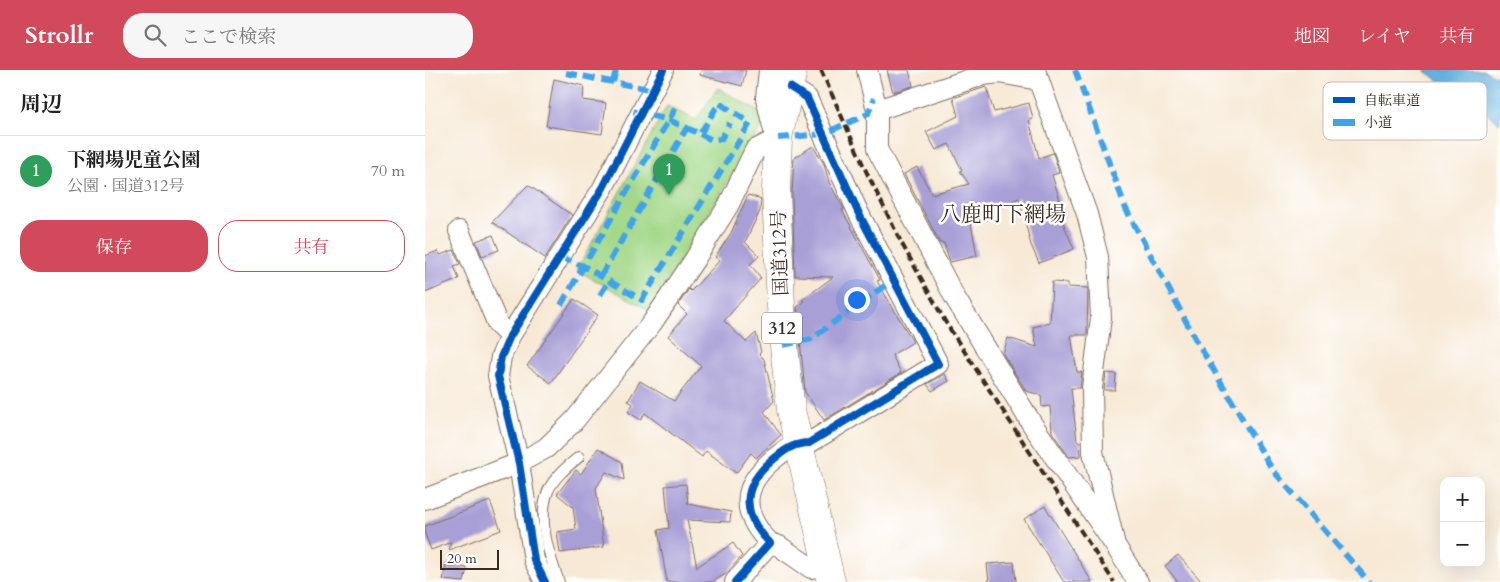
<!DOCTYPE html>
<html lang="ja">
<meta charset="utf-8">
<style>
body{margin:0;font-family:Cardo,"Noto Serif JP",serif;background:#f6f6f6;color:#222}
.controls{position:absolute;right:15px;bottom:15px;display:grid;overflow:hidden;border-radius:10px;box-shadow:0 5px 20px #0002}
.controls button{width:45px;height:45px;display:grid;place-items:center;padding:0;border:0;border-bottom:1px solid #e0e0e0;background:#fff;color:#222;font:25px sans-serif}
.scale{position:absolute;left:15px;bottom:12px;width:59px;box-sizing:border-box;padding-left:5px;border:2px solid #3b2a1e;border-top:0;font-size:14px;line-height:18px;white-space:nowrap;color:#3b2a1e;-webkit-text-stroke:4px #fff;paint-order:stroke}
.you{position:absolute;left:431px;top:229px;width:18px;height:18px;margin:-12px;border:4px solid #fff;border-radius:50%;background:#1a73e8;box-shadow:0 0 0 8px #1a73e833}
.badge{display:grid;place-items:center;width:32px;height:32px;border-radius:50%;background:#d1495b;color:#fff;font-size:16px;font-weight:700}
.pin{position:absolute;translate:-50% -41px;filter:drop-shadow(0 1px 2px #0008)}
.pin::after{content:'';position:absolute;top:26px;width:18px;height:15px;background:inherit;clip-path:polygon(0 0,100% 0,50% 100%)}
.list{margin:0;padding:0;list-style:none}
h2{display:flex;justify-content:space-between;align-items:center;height:65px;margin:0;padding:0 20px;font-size:21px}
h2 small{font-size:16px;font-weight:400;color:#767676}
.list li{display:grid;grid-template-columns:32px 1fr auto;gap:15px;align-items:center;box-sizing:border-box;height:70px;padding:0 20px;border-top:1px solid #e0e0e0}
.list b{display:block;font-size:19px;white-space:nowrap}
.list p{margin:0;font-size:16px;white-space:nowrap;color:#767676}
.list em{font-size:16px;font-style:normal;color:#767676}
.actions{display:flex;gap:10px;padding:15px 20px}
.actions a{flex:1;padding:11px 0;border:1px solid #d1495b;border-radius:20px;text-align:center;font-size:18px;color:#d1495b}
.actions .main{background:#d1495b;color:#fff}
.icon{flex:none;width:28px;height:28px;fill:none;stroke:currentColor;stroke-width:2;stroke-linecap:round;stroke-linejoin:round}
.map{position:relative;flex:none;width:1075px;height:512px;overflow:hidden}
header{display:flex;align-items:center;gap:30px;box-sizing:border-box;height:70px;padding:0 25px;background:#d1495b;color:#fff}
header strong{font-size:24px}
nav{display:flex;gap:28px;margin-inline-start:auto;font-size:18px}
.search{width:350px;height:45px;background:#f6f6f6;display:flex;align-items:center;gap:12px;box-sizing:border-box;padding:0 18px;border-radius:20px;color:#767676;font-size:19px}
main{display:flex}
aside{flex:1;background:#fff}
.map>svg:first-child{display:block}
.green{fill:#a3d888;stroke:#6f8153}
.water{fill:#65b1de;stroke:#506e7e}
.building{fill:#a89fd6}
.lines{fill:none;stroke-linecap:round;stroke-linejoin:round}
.lane-casing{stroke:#7d6d5e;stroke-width:12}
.street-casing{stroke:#7d6d5e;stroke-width:22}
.highway-casing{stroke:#7d6d5e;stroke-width:29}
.lane{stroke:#fff;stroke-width:10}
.street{stroke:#fff;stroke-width:20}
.highway{stroke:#fff;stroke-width:28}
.rail{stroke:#3b2a1e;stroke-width:4;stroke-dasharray:8 4;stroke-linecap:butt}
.quiet{stroke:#3fa3ea;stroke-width:6;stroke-dasharray:12 6;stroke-linecap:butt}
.cycleway-casing{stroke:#fff;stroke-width:11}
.cycleway{stroke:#0057b8;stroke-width:8}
.labels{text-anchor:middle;stroke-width:5;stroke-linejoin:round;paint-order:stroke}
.shield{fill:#fff;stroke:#766a62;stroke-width:1}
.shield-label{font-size:18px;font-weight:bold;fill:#3b2a1e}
.street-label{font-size:19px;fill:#3b2a1e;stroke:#fff}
.quarter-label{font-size:21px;fill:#3b2a1e;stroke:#fff}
.key{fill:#fff;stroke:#c4bfbc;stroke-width:1}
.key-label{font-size:14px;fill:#3b2a1e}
</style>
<header>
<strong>Strollr</strong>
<div class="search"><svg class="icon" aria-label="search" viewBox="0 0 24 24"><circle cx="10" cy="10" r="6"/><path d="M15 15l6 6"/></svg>ここで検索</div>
<nav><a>地図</a><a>レイヤ</a><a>共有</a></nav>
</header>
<main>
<aside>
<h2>周辺<small></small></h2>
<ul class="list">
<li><span class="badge" style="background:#2e9e5b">1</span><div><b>下網場児童公園</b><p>公園 · 国道312号</p></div><em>70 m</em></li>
</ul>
<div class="actions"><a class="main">保存</a><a>共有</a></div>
</aside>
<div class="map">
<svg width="1075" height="512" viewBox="0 0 1075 512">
<rect width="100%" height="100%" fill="#fff"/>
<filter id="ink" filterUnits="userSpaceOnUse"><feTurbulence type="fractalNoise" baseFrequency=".02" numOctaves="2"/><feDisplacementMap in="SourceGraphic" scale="10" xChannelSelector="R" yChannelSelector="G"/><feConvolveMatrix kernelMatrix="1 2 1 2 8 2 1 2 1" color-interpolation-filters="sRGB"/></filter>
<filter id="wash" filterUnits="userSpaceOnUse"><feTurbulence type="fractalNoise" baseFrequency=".0096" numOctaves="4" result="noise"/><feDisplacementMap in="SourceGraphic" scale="20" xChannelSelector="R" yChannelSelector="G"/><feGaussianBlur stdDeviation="1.12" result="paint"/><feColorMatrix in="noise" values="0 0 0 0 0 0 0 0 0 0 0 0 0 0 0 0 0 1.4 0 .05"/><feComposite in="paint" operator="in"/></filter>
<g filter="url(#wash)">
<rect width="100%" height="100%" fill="#f7e9d5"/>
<path class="green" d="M293 18 343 47 224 240 152 200 242 36 271 50Z"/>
<path class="water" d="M999 0H1059L1070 6 1075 3V53Z"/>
<g id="blocks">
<path class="building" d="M276 0H321L317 16 275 5Z
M462 0H484L488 16 468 22Z
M129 9 159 16 158 30 181 33 177 64 121 56Z
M561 17 569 42 604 33 608 49 604 50 614 88 628 83 633 98 634 103 627 105 640 146 636 148 649 179 614 193 606 175 594 128 565 142 566 149 546 153 552 186 525 192 519 173H515L479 104 492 97 507 124 544 114 535 101 537 100 524 74 511 80 501 62 533 46 528 28Z
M388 76 399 94 404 112 419 139 417 140 455 210 452 211 488 272 467 285 476 303 399 350 380 322 372 237 379 232 377 230 408 207 370 206 367 124 369 88Z
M103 115 147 145 120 188 67 152Z
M323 125 336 129 335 141 320 172 334 186 325 194 336 208 299 251 321 272 331 263 336 282 334 284 339 289 349 331 339 342 356 365 331 388 326 383 311 403 281 381 277 387 220 343 216 350 203 342 208 334 203 331 215 311 249 331 276 296 243 266 262 244 253 235 264 219 266 221 295 190 290 187 306 163Z
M68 165 74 180 57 186 51 171Z
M29 180 35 194 29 196 34 209 0 223V186L13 181 15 185Z
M627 212 643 213V217L663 218 662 265H646L652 302H657L655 318H646L652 371H655L656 386 644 387 627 362 625 336 617 337 616 325 601 321 578 284 583 268 612 277 608 257 625 253Z
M149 229 173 245 126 313 102 296Z
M681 303 691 304 690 320H679Z
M520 304 524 311 507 321 502 314Z
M173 378 197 392 199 410 181 402 171 418 179 477 135 483 132 462 151 459 148 437 132 424 151 400 156 404Z
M261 414 263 434 306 442 305 452 262 450 272 497 308 473 317 486 301 504 287 512H242L233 460 244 458 240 416Z
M65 431 76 460 24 480 26 472 6 480 0 464V456Z
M620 436 656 494 667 512H639L599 449Z
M753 485 777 512H753L740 496Z
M589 492 591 512H564L562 494Z
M21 494 42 498 39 512 18 510Z"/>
</g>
</g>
<g filter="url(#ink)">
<use href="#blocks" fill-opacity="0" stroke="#7d6d5e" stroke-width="1"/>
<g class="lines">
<defs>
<path id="lane" d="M134 512C124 485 112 450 123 421 129 407 143 396 154 387"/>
<path id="street" d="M344 0 341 28 351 69
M442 0 452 40V79L529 226 607 354 690 475
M610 0 662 144 673 187 676 248 667 318 668 382 690 475 713 512
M452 40 558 5 574 3 614 10
M34 161 73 255 85 266
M0 429 94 393 121 378 149 351 227 253 270 189 303 136 330 80 353 68
M345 473 354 476 386 498 402 494
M120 512 109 490 94 393 73 306 76 287 85 266 178 118 238 0
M310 512 345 473C315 443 316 415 350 388 361 379 370 373 384 373L513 294 434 144 382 28 365 17"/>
<path id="highway" d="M368 0 353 68 351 122 357 258 366 340 406 512"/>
</defs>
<use href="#lane" class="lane-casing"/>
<use href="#street" class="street-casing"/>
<use href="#highway" class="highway-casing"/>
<use href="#lane" class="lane"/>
<use href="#street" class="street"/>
<use href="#highway" class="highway"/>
<path class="rail" d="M396 0 441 101 477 174 521 253 689 512"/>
<path class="quiet" d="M650 0 701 139 771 270 847 399 944 512
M141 3 229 20
M188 12 191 0
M275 64 287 70 296 69 305 53
M353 68 398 64 443 44 449 28
M135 187 160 197 217 230 325 53 294 33 275 64 244 50 207 41
M176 206 261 59
M175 225 184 211
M136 235 253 34
M358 275 386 269 446 225 468 211"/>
<defs>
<path id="cycleway" d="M120 512 109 490 94 393 73 306 76 287 85 266 178 118 238 0
M310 512 345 473C315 443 316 415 350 388 361 379 370 373 384 373L513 294 434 144 382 28 365 17"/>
</defs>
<use href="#cycleway" class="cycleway-casing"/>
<use href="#cycleway" class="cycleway"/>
</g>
</g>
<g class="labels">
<rect class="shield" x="337" y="242.5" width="40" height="31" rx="4"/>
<g class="shield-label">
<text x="357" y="264">312</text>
</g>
<g class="street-label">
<text transform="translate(354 183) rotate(-92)" y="7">国道312号</text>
</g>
<g class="quarter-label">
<text x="578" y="151">八鹿町下網場</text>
</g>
</g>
<rect x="898" y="12" width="164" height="58" rx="8" class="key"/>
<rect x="908" y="27" width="22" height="6" fill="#0057b8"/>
<rect x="908" y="49" width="22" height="7" fill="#3fa3ea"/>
<g class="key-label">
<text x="939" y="35">自転車道</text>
<text x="939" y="57">小道</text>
</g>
</svg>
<div class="controls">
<button>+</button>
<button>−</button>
</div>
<div class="scale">20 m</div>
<div class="you"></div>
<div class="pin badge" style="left:244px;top:125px;background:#2e9e5b">1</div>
</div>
</main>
